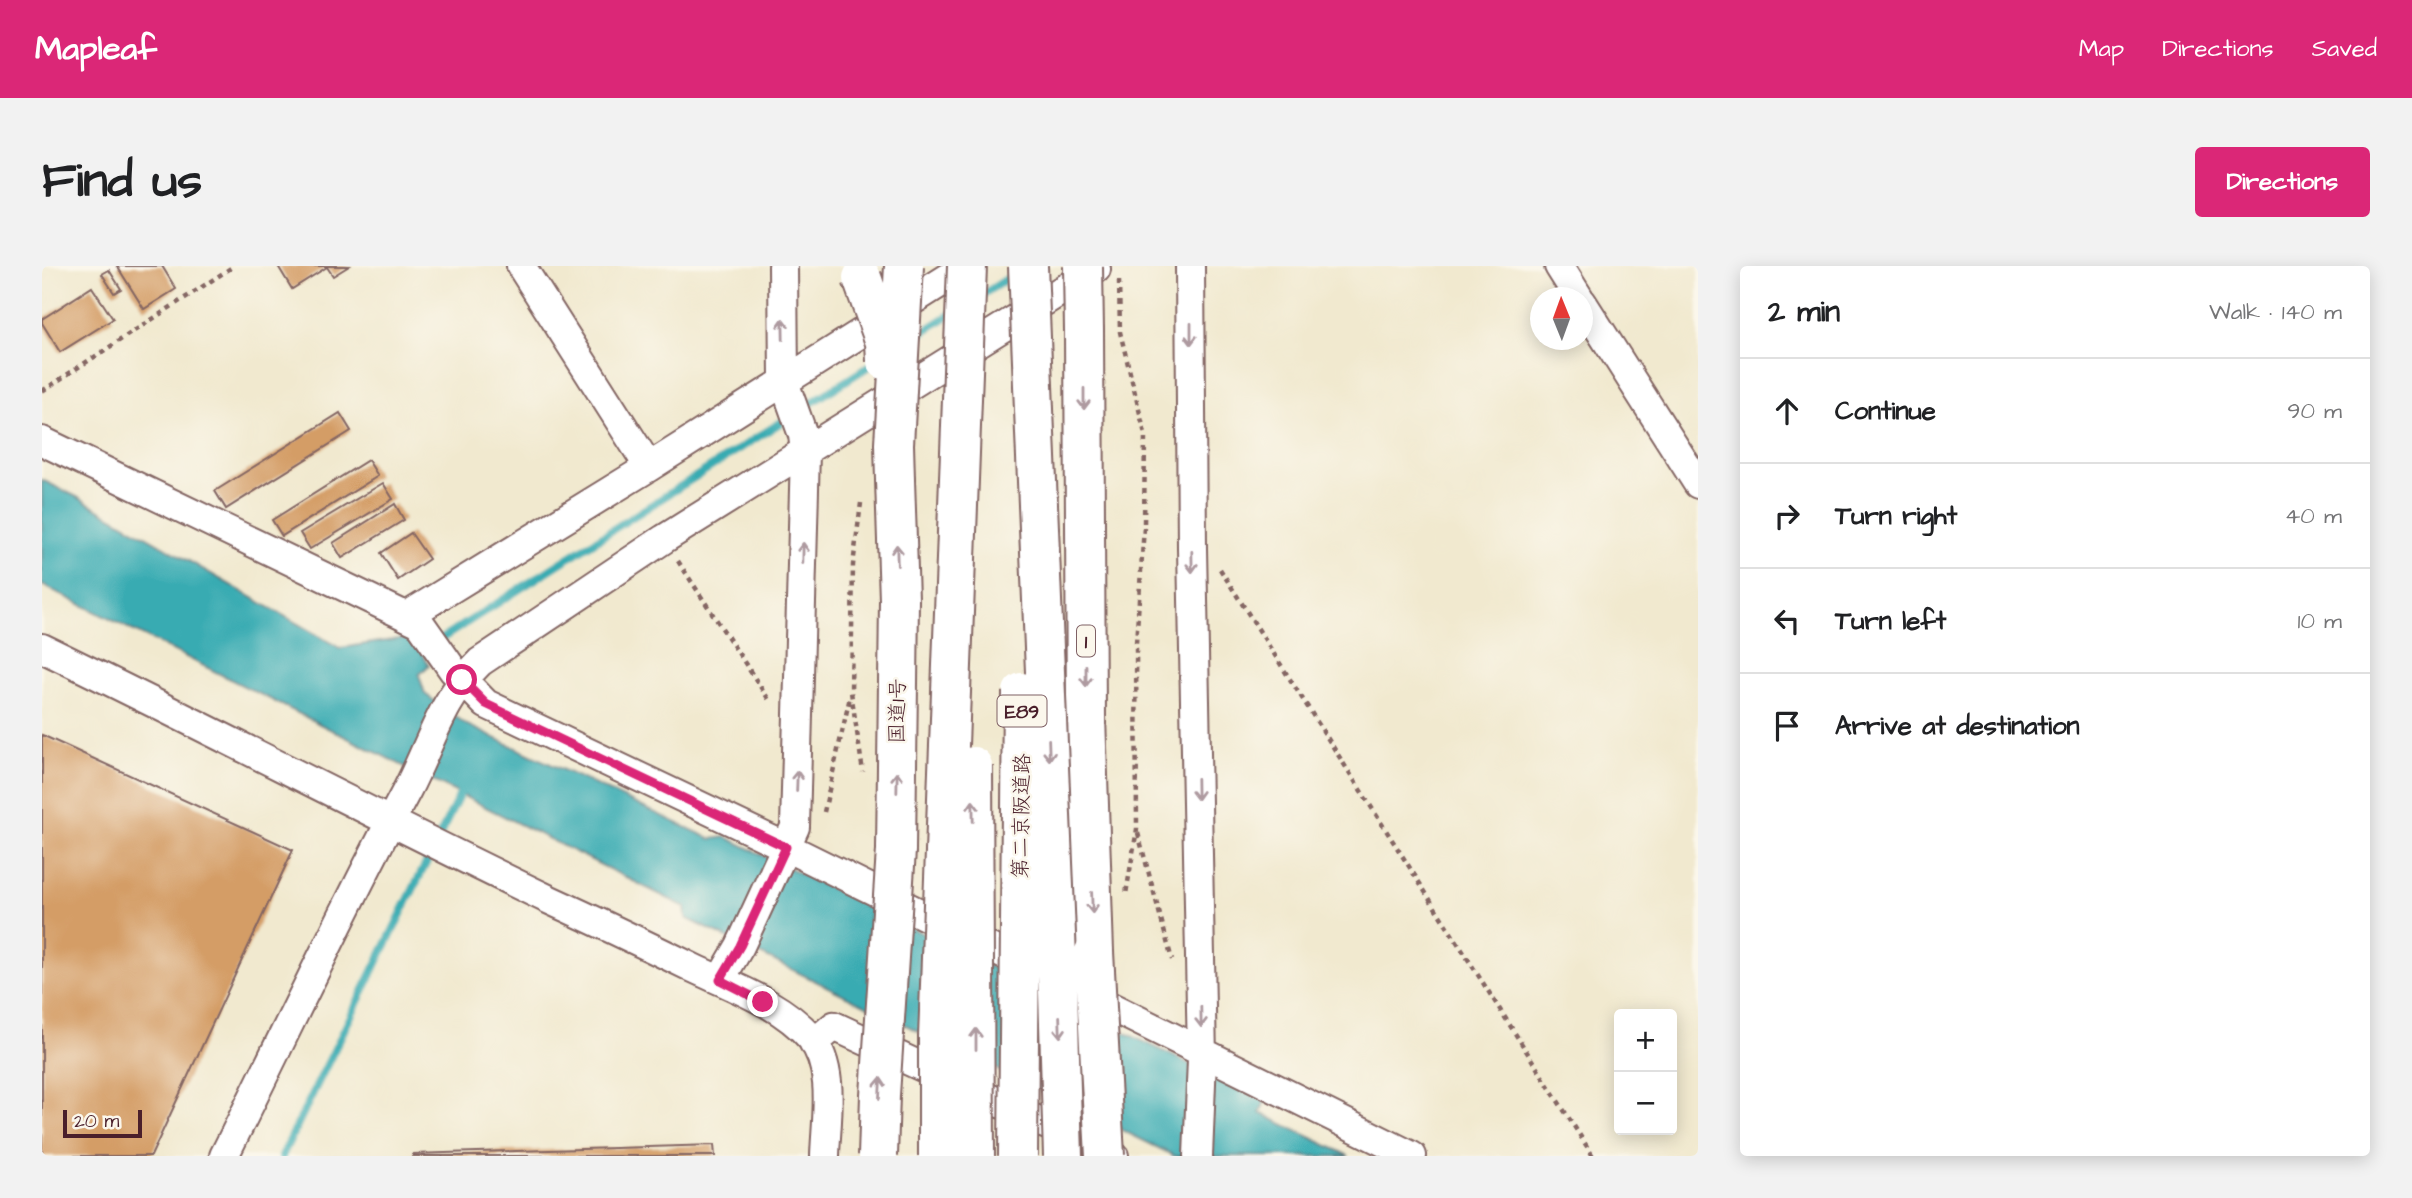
<!DOCTYPE html>
<meta charset="utf-8">
<style>
body{margin:0;font-family:"Architects Daughter","Klee One",sans-serif;background:#f2f2f2;color:#202124}
.controls{position:absolute;right:21px;bottom:21px;display:grid;overflow:hidden;border-radius:7px;box-shadow:0 4px 18px #0003}
.controls button{width:63px;height:63px;display:grid;place-items:center;padding:0;border:0;border-bottom:2px solid #e0e0e0;background:#fff;color:#202124;font:35px sans-serif}
.compass{position:absolute;left:1488px;top:21px;width:63px;height:63px;border-radius:50%;background:#fff;box-shadow:0 4px 18px #0003;rotate:359deg}
.scale{position:absolute;left:21px;bottom:18px;width:79px;box-sizing:border-box;padding-left:7px;border:4px solid #4a1f2b;border-top:0;font-size:19px;line-height:24px;white-space:nowrap;color:#4a1f2b;-webkit-text-stroke:5px #fbf7ec;paint-order:stroke}
.stop{position:absolute;width:21px;height:21px;margin:-16px;border:5px solid #db2777;border-radius:50%;background:#fff}
.stop.end{background:#db2777;border-color:#fff;box-shadow:0 2px 7px #0008}
.list{margin:0;padding:0;list-style:none}
h2{display:flex;justify-content:space-between;align-items:center;height:91px;margin:0;padding:0 28px;font-size:30px}
h2 small{font-size:23px;font-weight:400;color:#757577}
.list li{display:grid;grid-template-columns:46px 1fr auto;gap:21px;align-items:center;box-sizing:border-box;height:105px;padding:0 28px;border-top:2px solid #e0e0e0}
.list b{display:block;font-size:26px;white-space:nowrap}
.list em{font-size:23px;font-style:normal;color:#757577}
.icon{flex:none;width:38px;height:38px;fill:none;stroke:currentColor;stroke-width:2;stroke-linecap:round;stroke-linejoin:round}
.map{position:relative;flex:none;width:1656px;height:890px;overflow:hidden;border-radius:7px}
header{display:flex;align-items:center;gap:42px;box-sizing:border-box;height:98px;padding:0 35px;background:#db2777;color:#fff}
header strong{font-size:33px}
nav{display:flex;gap:38px;margin-inline-start:auto;font-size:24px}
.intro{display:flex;align-items:center;justify-content:space-between;box-sizing:border-box;height:168px;padding:0 42px}
h1{margin:0;font-size:49px}
.button{padding:18px 32px;border-radius:7px;background:#db2777;color:#fff;font-size:24px;font-weight:700}
main{display:flex;gap:42px;padding:0 42px}
aside{flex:1;background:#fff;border-radius:7px;box-shadow:0 4px 18px #0003}
.map>svg:first-child{display:block}
.water{fill:#39abb2;stroke:#42656e;stroke-width:2}
.lines{fill:none;stroke-linecap:round;stroke-linejoin:round}
.stream{stroke:#39abb2;stroke-width:8}
.building{fill:#d49d66}
.minor-casing{stroke:#846664;stroke-width:32}
.highway-casing{stroke:#846664;stroke-width:42}
.path{stroke:#846664;stroke-width:4.5;stroke-dasharray:5 5;stroke-linecap:butt}
.minor{stroke:#fff;stroke-width:28}
.highway{stroke:#fff;stroke-width:38}
.highway-bridge-casing{stroke:#846664;stroke-width:42;stroke-linecap:butt}
.highway-bridge{stroke:#fff;stroke-width:38}
.oneway{stroke:#ae9aa0}
.route{stroke:#db2777;stroke-width:9}
.labels{text-anchor:middle;stroke-width:5;stroke-linejoin:round;paint-order:stroke}
.shield{fill:#fbf7ec;stroke:#7f6065;stroke-width:2}
.shield-label{font-size:19px;font-weight:bold;fill:#4a1f2b}
.street-label{font-size:21px;fill:#4a1f2b;stroke:#fbf7ec}
</style>
<header>
<strong>Mapleaf</strong>
<nav><a>Map</a><a>Directions</a><a>Saved</a></nav>
</header>
<div class="intro"><h1>Find us</h1><a class="button">Directions</a></div>
<main>
<div class="map">
<svg width="1656" height="890" viewBox="0 0 1656 890">
<rect width="100%" height="100%" fill="#fbf7ec"/>
<filter id="ink" filterUnits="userSpaceOnUse"><feTurbulence type="fractalNoise" baseFrequency=".0143" numOctaves="2"/><feDisplacementMap in="SourceGraphic" scale="14" xChannelSelector="R" yChannelSelector="G"/><feConvolveMatrix kernelMatrix="1 2 1 2 8 2 1 2 1" color-interpolation-filters="sRGB"/></filter>
<filter id="wash" filterUnits="userSpaceOnUse"><feTurbulence type="fractalNoise" baseFrequency=".00686" numOctaves="4" result="noise"/><feDisplacementMap in="SourceGraphic" scale="28" xChannelSelector="R" yChannelSelector="G"/><feGaussianBlur stdDeviation="1.57" result="paint"/><feColorMatrix in="noise" values="0 0 0 0 0 0 0 0 0 0 0 0 0 0 0 0 0 1.4 0 .05"/><feComposite in="paint" operator="in"/></filter>
<g filter="url(#wash)">
<rect width="100%" height="100%" fill="#f1e9cf"/>
<path class="water" d="M0 214 39 233 298 382 370 371 387 399 377 409 383 428 425 459 669 573 684 571 1223 835 1218 847 1307 890H1133L644 652 643 641 0 319Z"/>
<g class="lines">
<path class="stream" d="M935 32 974 7
M870 73 912 46
M371 391 835 95
M240 890 422 520"/>
</g>
<g id="blocks">
<path class="building" d="M75 0H120L134 23 102 43Z
M236 0H307L291 10 285 1 250 23Z
M67 4 79 23 72 27 60 8Z
M50 21 71 53 18 86 0 57V53Z
M298 147 309 165 184 243 173 225Z
M326 194 336 210 240 270 230 254Z
M341 217 351 233 268 283 258 267Z
M353 238 362 254 300 292 291 277Z
M369 267 387 293 356 314 339 287Z
M0 469 251 584 109 890H0Z
M672 879 673 890H371V888Z"/>
</g>
</g>
<g filter="url(#ink)">
<use href="#blocks" fill-opacity="0" stroke="#846664" stroke-width="2"/>
<g class="lines">
<defs>
<path id="minor" d="M479 0 607 201
M1148 0 1150 282 1160 793 1156 890
M1517 0 1537 32
M1540 36 1656 218
M0 175 378 357 411 404 444 438 744 581 993 704
M365 350 607 201 925 0
M0 382C170 464 337 552 508 634 556 656 604 679 651 702 691 721 740 738 769 772 794 803 784 853 783 890
M678 714 698 680 753 561 763 186 761 169 742 116 741 0
M1039 726 1370 890
M772 777 792 760 1072 890
M182 890C243 768 301 644 365 524 389 478 399 434 438 396L622 273 1054 3"/>
<path id="highway" d="M1042 65 1044 451 1052 686
M853 214 857 334 854 584"/>
</defs>
<use href="#minor" class="minor-casing"/>
<use href="#highway" class="highway-casing"/>
<path class="path" d="M1077 15 1078 66 1103 168 1102 261 1094 377 1095 563 1084 628
M0 125 192 0
M819 237 811 299 809 426 821 506
M636 295 729 437
M1178 303 1551 890
M782 546 808 431
M1096 567 1130 694"/>
<use href="#minor" class="minor"/>
<use href="#highway" class="highway"/>
<defs>
<path id="highway-bridge" d="M986 0 1015 692 1021 890
M1041 0 1042 65
M820 12 843 76 844 95
M853 214 852 178 862 0
M931 500 933 890
M1052 686 1063 890
M836 890 838 829 854 584
M896 890V772L925 0
M976 890 980 426"/>
</defs>
<use href="#highway-bridge" class="highway-bridge-casing"/>
<use href="#highway-bridge" class="highway-bridge"/>
</g>
<defs><path id="oneway-shaft" d="M-6 0H5M1.5-3L5.5 0L1.5 3" fill="none" stroke-width="1.6" stroke-linecap="round" stroke-linejoin="round" transform="scale(1.75)"/></defs>
<g class="oneway">
<use href="#oneway-shaft" transform="translate(741 63) rotate(-91)"/>
<use href="#oneway-shaft" transform="translate(1149 68) rotate(90)"/>
<use href="#oneway-shaft" transform="translate(1042 133) rotate(90)"/>
<use href="#oneway-shaft" transform="translate(761 287) rotate(-89)"/>
<use href="#oneway-shaft" transform="translate(855 289) rotate(-92)"/>
<use href="#oneway-shaft" transform="translate(1150 296) rotate(89)"/>
<use href="#oneway-shaft" transform="translate(1044 410) rotate(90)"/>
<use href="#oneway-shaft" transform="translate(1007 484) rotate(88)"/>
<use href="#oneway-shaft" transform="translate(755 515) rotate(-88)"/>
<use href="#oneway-shaft" transform="translate(855 516) rotate(-89)"/>
<use href="#oneway-shaft" transform="translate(1155 523) rotate(89)"/>
<use href="#oneway-shaft" transform="translate(931 545) rotate(-91)"/>
<use href="#oneway-shaft" transform="translate(1050 637) rotate(88)"/>
<use href="#oneway-shaft" transform="translate(1159 751) rotate(89)"/>
<use href="#oneway-shaft" transform="translate(1018 761) rotate(88)"/>
<use href="#oneway-shaft" transform="translate(934 773) rotate(-90)"/>
<use href="#oneway-shaft" transform="translate(838 822) rotate(-87)"/>
</g>
</g>
<g class="lines" filter="url(#ink)">
<path class="route" d="M420 414 444 438 744 581 698 680 678 714 721 736"/>
</g>
<g class="labels">
<g class="shield">
<rect x="1035" y="359.5" width="18" height="31" rx="5"/>
<rect x="955.5" y="429.5" width="49" height="31" rx="5"/>
</g>
<g class="shield-label">
<text x="1044" y="382">1</text>
<text x="980" y="452">E89</text>
</g>
<g class="street-label">
<text transform="translate(855 445) rotate(-89)" y="7">国道1号</text>
<text transform="translate(979 550) rotate(-89)" y="7">第二京阪道路</text>
</g>
</g>
</svg>
<div class="controls">
<button>+</button>
<button>−</button>
</div>
<svg class="compass" viewBox="-18 -18 36 36"><path d="M0-13l5 13h-10z" fill="#e53935"/><path d="M0 13l5-13h-10z" fill="#757577"/></svg>
<div class="scale">20 m</div>
<div class="stop" style="left:420px;top:414px"></div>
<div class="stop end" style="left:721px;top:736px"></div>
</div>
<aside>
<h2>2 min<small>Walk · 140 m</small></h2>
<ul class="list">
<li><svg class="icon" aria-label="ahead" viewBox="0 0 24 24"><path d="M12 20V5M6 11l6-6 6 6"/></svg><div><b>Continue</b></div><em>90 m</em></li>
<li><svg class="icon" aria-label="right" viewBox="0 0 24 24"><path d="M7 20v-9h11M14 6l5 5-5 5"/></svg><div><b>Turn right</b></div><em>40 m</em></li>
<li><svg class="icon" aria-label="left" viewBox="0 0 24 24"><path d="M17 20v-9H6M10 6l-5 5 5 5"/></svg><div><b>Turn left</b></div><em>10 m</em></li>
<li><svg class="icon" aria-label="arrive" viewBox="0 0 24 24"><path d="M6 21V4h12l-3 4 3 4H6"/></svg><div><b>Arrive at destination</b></div></li>
</ul>
</aside>
</main>
